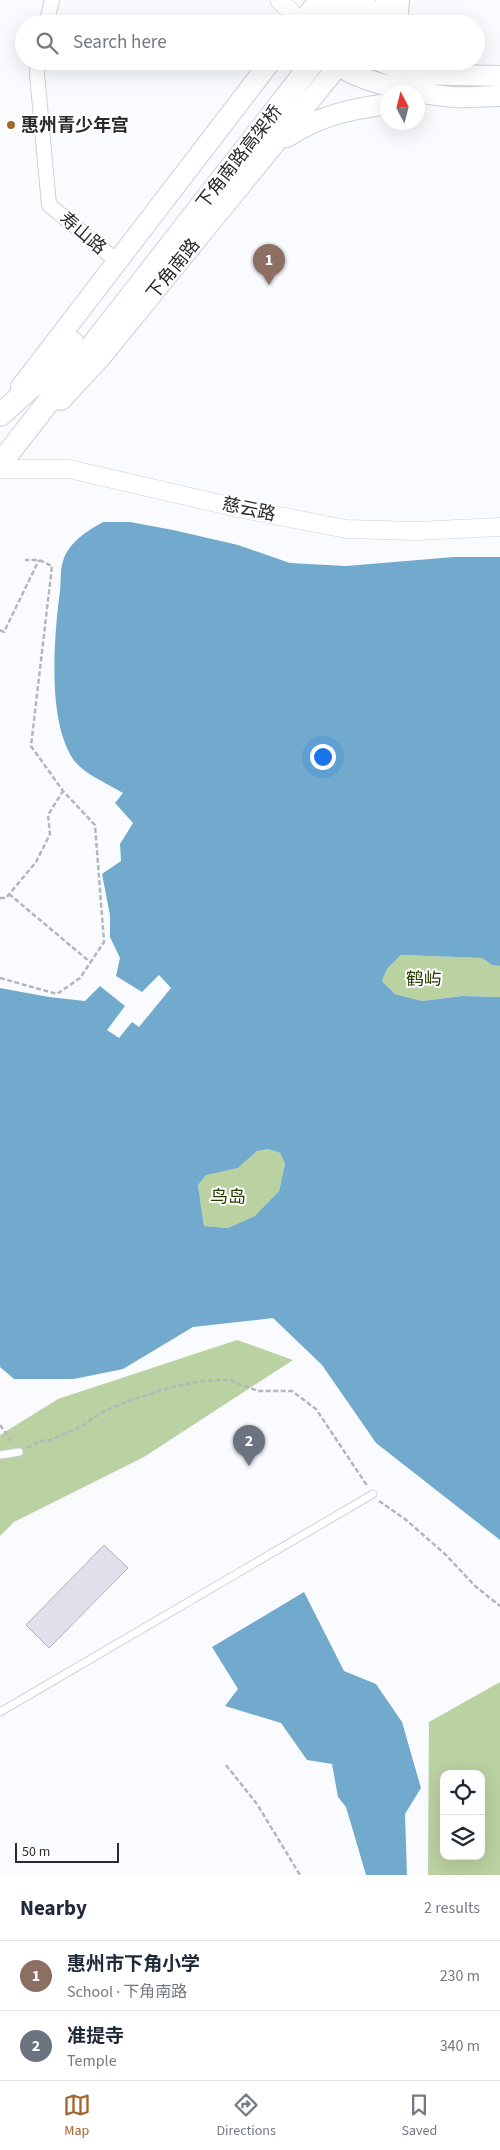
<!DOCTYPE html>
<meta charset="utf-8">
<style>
body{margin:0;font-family:"Source Sans 3","Noto Sans SC",sans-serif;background:#f2f2f3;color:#1f2937}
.controls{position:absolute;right:15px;bottom:15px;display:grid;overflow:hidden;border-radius:10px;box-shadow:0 5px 20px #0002}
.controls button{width:45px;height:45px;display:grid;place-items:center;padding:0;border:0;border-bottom:1px solid #e0e1e3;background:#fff;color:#1f2937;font:25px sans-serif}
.compass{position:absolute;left:380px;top:85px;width:45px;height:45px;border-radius:50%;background:#fff;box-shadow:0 5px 20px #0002;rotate:353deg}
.scale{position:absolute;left:15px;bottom:12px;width:104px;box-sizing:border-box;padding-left:5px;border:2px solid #2a2a2e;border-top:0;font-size:14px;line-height:18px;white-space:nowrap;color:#2a2a2e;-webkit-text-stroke:4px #fff;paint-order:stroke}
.you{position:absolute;left:322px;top:756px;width:18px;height:18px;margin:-12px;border:4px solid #fff;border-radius:50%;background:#1a73e8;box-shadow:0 0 0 8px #1a73e833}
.badge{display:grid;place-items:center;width:32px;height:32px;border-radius:50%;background:#a5652e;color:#fff;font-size:16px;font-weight:700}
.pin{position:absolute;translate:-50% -41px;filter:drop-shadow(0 1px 2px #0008)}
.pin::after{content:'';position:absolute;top:26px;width:18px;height:15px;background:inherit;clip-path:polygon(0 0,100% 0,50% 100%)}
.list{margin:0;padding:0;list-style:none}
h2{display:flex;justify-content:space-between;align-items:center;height:65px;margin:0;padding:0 20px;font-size:21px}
h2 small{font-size:16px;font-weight:400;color:#747a83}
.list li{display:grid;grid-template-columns:32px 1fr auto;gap:15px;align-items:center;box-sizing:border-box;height:70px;padding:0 20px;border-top:1px solid #e0e1e3}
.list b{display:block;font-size:19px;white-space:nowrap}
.list p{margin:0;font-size:16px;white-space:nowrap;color:#747a83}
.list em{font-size:16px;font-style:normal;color:#747a83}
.icon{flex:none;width:28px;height:28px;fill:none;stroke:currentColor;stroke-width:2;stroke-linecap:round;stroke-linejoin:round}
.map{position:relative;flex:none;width:500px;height:1875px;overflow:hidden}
.search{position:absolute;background:#fff;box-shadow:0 5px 20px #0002;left:15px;right:15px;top:15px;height:55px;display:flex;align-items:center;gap:12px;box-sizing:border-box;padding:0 18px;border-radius:28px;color:#747a83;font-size:19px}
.sheet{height:205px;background:#fff}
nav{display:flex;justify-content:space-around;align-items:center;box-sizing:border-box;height:70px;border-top:1px solid #e0e1e3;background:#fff;font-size:14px;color:#747a83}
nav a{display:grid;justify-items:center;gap:2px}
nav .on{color:#a5652e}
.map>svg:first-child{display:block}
.green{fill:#bad1a1;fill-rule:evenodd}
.water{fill:#71aacc;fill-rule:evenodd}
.building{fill:#dfe0eb;stroke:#b1b2bc}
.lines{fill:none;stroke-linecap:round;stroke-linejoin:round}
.service-casing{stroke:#cfd0da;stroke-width:9}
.minor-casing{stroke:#cfd0da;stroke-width:16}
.tertiary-casing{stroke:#cfd0da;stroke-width:19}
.secondary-casing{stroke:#cfd0da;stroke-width:22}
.primary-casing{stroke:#cfd0da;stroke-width:24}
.path{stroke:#b5b6ba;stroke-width:2.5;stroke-dasharray:5 2.5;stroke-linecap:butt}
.service{stroke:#fff;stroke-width:7}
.minor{stroke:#fff;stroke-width:14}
.tertiary{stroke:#fff;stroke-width:18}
.secondary{stroke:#fff;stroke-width:20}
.primary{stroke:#fff;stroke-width:22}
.poi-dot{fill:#a5652e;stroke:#fff;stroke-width:2}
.labels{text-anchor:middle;stroke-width:4;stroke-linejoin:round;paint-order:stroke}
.poi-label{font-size:18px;font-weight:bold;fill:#2a2a2e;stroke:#fff;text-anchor:start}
.street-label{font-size:18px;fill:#2a2a2e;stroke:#fff}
.park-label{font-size:18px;fill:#263c00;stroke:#fff}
</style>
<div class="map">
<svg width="500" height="1875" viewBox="0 0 500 1875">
<rect width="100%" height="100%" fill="#fafbff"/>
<path class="green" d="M401 955 482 958 492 965 500 966V997L462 996 422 1001 395 994 382 981 387 969Z
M268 1149 280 1153 285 1164 279 1191 255 1217 228 1228 204 1226 198 1185 206 1174 238 1168 257 1151Z
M237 1340 293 1360 144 1457 14 1522 0 1536V1435L58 1399Z
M500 1682V1875H428L429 1722ZM444 1774H481V1856H444Z"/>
<path class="water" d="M103 522H130L173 530 238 545 290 563 346 566 454 557H500V966L492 965 482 958 401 955 387 969 382 981 395 994 422 1001 462 996 500 997V1540L376 1443 322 1365 273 1318 193 1327 123 1369 74 1379H14L0 1367V988L49 997 85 1001 100 986 125 1006 107 1030 119 1038 132 1022 139 1027 171 988 159 975 142 992 116 976 120 958 110 937V915L102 874 121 861 120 844 133 823 115 803 123 793C108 784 82 773 73 759 47 720 54 637 60 591 61 582 60 570 63 561 69 542 87 531 103 522ZM268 1149 280 1153 285 1164 279 1191 255 1216 228 1228 204 1226 198 1185 206 1175 238 1168 257 1151Z
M304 1592 344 1671 376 1684 402 1722 421 1788 405 1814 407 1875H366L346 1807 338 1797 332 1764 307 1760 281 1723 225 1706 238 1689 212 1647Z"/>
<path class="building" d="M104 1545 128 1568 49 1648 26 1625Z"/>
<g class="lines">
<defs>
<path id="service" d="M0 1455 19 1452
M0 1712 373 1494"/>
<path id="minor" d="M46 24 52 0
M38 61 37 74 49 205 118 262"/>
<path id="tertiary" d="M279 0 301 22
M0 469H69L238 508 346 529 417 531 500 527"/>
<path id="secondary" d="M300 24 320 0
M370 24 389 0
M397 24 399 0
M334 61C351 82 426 95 454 97 469 98 485 96 500 96
M380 61 412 74 500 76
M287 137C319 116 350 109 388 104
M21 387 271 61
M61 400 100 358 342 61"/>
<path id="primary" d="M324 24 343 0
M344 24 364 0
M0 415 57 364 73 343
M0 464 314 61"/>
</defs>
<use href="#service" class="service-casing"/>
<use href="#minor" class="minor-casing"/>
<use href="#tertiary" class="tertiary-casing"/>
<use href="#secondary" class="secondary-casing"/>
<use href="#primary" class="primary-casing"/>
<path class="path" d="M0 630 4 632 39 560
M9 894 90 962
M0 898H6L36 862 50 834 48 815 63 791
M0 978 57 994 80 978 104 942 95 825 63 791 31 746 52 566 39 560H25
M0 1425 12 1442
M27 1448 40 1441 51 1440 82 1426 102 1412 134 1399 172 1387 201 1381 229 1380 258 1391H292L316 1409 368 1487
M379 1501 405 1519 445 1554 475 1586 500 1606
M226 1765 257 1804 300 1875"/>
<use href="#service" class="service"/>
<use href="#minor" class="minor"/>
<use href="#tertiary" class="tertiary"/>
<use href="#secondary" class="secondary"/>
<use href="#primary" class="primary"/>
</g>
<circle class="poi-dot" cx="11" cy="125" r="5"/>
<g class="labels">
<g class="poi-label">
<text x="21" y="131">惠州青少年宫</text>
</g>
<g class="street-label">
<text transform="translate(239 157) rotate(-52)" y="6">下角南路高架桥</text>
<text transform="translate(83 233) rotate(40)" y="6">寿山路</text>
<text transform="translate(173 269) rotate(-51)" y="6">下角南路</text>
<text transform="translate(249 509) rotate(12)" y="6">慈云路</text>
</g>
<g class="park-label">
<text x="424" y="985">鹤屿</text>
<text x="228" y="1203">鸟岛</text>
</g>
</g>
</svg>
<div class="controls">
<button><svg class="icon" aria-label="locate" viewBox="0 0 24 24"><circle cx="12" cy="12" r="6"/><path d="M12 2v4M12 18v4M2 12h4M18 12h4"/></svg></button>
<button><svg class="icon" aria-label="layers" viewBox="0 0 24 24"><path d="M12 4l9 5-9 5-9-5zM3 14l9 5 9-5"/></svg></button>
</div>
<svg class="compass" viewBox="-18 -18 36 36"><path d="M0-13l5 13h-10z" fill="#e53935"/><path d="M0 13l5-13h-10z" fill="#747a83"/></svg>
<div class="scale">50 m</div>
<div class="you"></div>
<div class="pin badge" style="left:269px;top:285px;background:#8d6e63">1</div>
<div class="pin badge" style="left:249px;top:1466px;background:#6b7280">2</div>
<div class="search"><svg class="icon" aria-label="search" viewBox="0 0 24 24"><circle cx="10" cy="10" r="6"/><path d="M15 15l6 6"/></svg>Search here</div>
</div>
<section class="sheet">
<h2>Nearby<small>2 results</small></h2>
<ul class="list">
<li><span class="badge" style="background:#8d6e63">1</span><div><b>惠州市下角小学</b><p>School · 下角南路</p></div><em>230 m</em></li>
<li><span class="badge" style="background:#6b7280">2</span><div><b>准提寺</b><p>Temple</p></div><em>340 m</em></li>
</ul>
</section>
<nav>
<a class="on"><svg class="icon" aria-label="map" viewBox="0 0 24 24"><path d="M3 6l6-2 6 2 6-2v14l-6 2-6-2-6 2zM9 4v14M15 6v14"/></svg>Map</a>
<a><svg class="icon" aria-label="directions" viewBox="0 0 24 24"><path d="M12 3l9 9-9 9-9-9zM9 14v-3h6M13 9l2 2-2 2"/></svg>Directions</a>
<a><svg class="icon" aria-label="saved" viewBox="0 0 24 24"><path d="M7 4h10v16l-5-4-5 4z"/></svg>Saved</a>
</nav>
